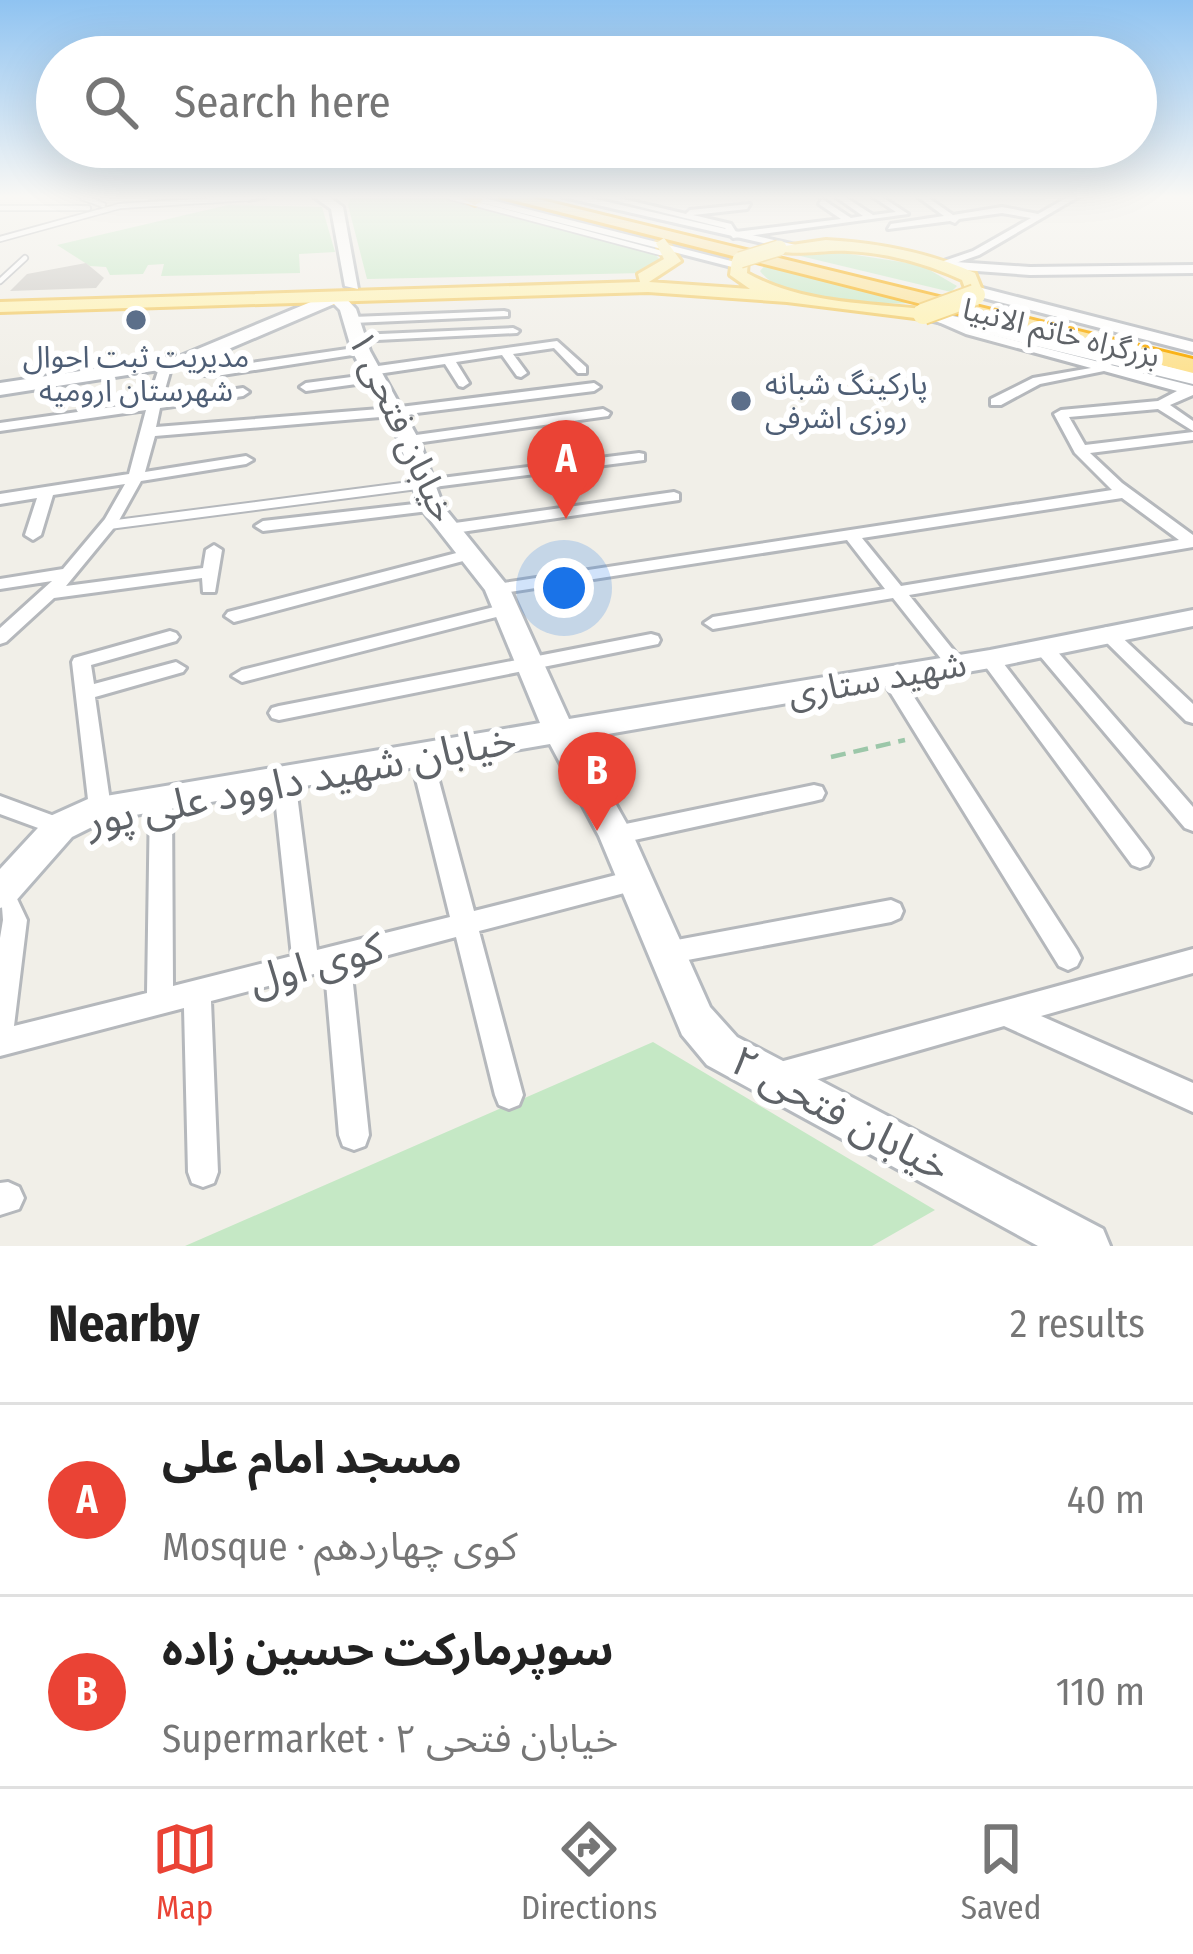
<!DOCTYPE html>
<meta charset="utf-8">
<style>
body{margin:0;font-family:"Fira Sans Condensed","Noto Sans Arabic",sans-serif;background:#f6f6f6;color:#222}
.you{position:absolute;left:564px;top:588px;width:42px;height:42px;margin:-30px;border:9px solid #fff;border-radius:50%;background:#1a73e8;box-shadow:0 0 0 18px #1a73e833}
.badge{display:grid;place-items:center;width:78px;height:78px;border-radius:50%;background:#ea4335;color:#fff;font-size:39px;font-weight:700}
.pin{position:absolute;translate:-50% -99px;filter:drop-shadow(0 3px 6px #0008)}
.pin::after{content:'';position:absolute;top:63px;width:42px;height:36px;background:inherit;clip-path:polygon(0 0,100% 0,50% 100%)}
.list{margin:0;padding:0;list-style:none}
h2{display:flex;justify-content:space-between;align-items:center;height:156px;margin:0;padding:0 48px;font-size:51px}
h2 small{font-size:39px;font-weight:400;color:#767676}
.list li{display:grid;grid-template-columns:78px 1fr auto;gap:36px;align-items:center;box-sizing:border-box;height:192px;padding:0 48px;border-top:3px solid #e0e0e0}
.list b{display:block;font-size:45px;white-space:nowrap}
.list p{margin:0;font-size:39px;white-space:nowrap;color:#767676}
.list em{font-size:39px;font-style:normal;color:#767676}
.icon{flex:none;width:66px;height:66px;fill:none;stroke:currentColor;stroke-width:2;stroke-linecap:round;stroke-linejoin:round}
.map{position:relative;flex:none;width:1193px;height:1246px;overflow:hidden}
.search{position:absolute;background:#fff;box-shadow:0 12px 48px #0002;left:36px;right:36px;top:36px;height:132px;display:flex;align-items:center;gap:30px;box-sizing:border-box;padding:0 42px;border-radius:66px;color:#767676;font-size:45px}
.sheet{height:540px;background:#fff}
nav{display:flex;justify-content:space-around;align-items:center;box-sizing:border-box;height:168px;border-top:3px solid #e0e0e0;background:#fff;font-size:33px;color:#767676}
nav a{display:grid;justify-items:center;gap:6px}
nav .on{color:#ea4335}
.map>svg:first-child{display:block}
.green{fill:#c5e8c5}
.building{fill:#cccac5}
.lines{fill:none;stroke-linecap:round;stroke-linejoin:round}
.lane-far1-casing{stroke:#b5b8bc;stroke-width:8}
.lane-casing{stroke:#b5b8bc;stroke-width:12}
.street-casing{stroke:#b5b8bc;stroke-width:6}
.secondary-casing{stroke:#b6babf;stroke-width:6}
.primary-casing{stroke:#f2c960;stroke-width:6}
.highway-casing{stroke:#f9ab00;stroke-width:6}
.path{stroke:#9cc7a9;stroke-width:4.5;stroke-dasharray:15 8;stroke-linecap:butt}
.lane-far1{stroke:#fff;stroke-width:4.5}
.lane{stroke:#fff;stroke-width:8}
.street{fill:#fff;fill-rule:evenodd}
.secondary{fill:#fff;fill-rule:evenodd}
.primary{fill:#fff2af;fill-rule:evenodd}
.highway{fill:#fde293;fill-rule:evenodd}
.primary-bridge-far1-casing{stroke:#f2c960;stroke-width:18;stroke-linecap:butt}
.primary-bridge-casing{stroke:#f2c960;stroke-width:24;stroke-linecap:butt}
.primary-bridge-far1{stroke:#fff2af;stroke-width:15}
.primary-bridge{stroke:#fff2af;stroke-width:20}
.service-dot{fill:#5c6f8a;stroke:#fff;stroke-width:4.5}
.labels{text-anchor:middle;stroke-width:12;stroke-linejoin:round;paint-order:stroke}
.far-street-label{font-size:30px;fill:#5f6368;stroke:#fff}
.far-service-label{font-size:30px;fill:#4e5e75;stroke:#fff}
.street-label{font-size:36px;fill:#5f6368;stroke:#fff}
.near-street-label{font-size:42px;fill:#5f6368;stroke:#fff}
</style>
<div class="map">
<svg width="1193" height="1246" viewBox="0 0 1193 1246">
<rect width="100%" height="100%" fill="#f1efe8"/>
<path class="green" d="M351 197H447L654 253 662 262 643 273 367 279 348 205Z
M228 205 322 207 335 252 299 254 300 273 161 276 164 264 148 265 143 274 110 275 106 267 90 266 57 245Z
M843 253 921 265 957 286 951 292 792 254Z
M767 263 920 303C880 304 785 306 760 271Z
M653 1042 935 1210 872 1246H185Z"/>
<path class="building" d="M86 263 104 278 96 288 10 291 27 274Z"/>
<g class="lines">
<defs>
<path id="lane-far1" d="M82 197 103 205
M450 197 661 253
M0 208H88
M0 239 120 206 249 198
M0 281 25 258"/>
<path id="lane" d="M109 525 425 484"/>
<path id="street" d="M264 197 249 200 245 198 246 197Z
M601 197H615L686 214 690 210 750 204 747 209 693 215 731 224 736 232 841 219 819 204 822 199 851 218 863 216 836 197H845L873 215 896 212 873 197H882L908 214 733 238 725 228Z
M918 197H927L953 215 1002 207 1038 214 1068 197H1078L979 255 941 268 938 267V263L973 251 1031 218 1002 213 959 219 955 223 950 221 888 229 891 224 944 216Z
M504 311 508 312V316L353 323 347 320 353 317Z
M934 316H942L974 330 1193 386V395L1170 405 1193 421V431L1158 409 1069 417 1085 445 1193 432V440L1090 453 1122 483 1193 535V547L909 595 962 661 953 667 946 665 893 598 713 629 704 623 713 617 885 589 847 540 497 594 488 589 497 584 1112 490 1075 453 1054 414 1061 410 1158 401 1177 391 1104 371 1040 384 1001 405H991V399L1033 378 1091 368 966 334 934 320ZM1122 498 1179 540 901 586 862 538Z
M513 328 519 331 517 333 358 341 352 338 358 335Z
M557 341 586 367V373H578L554 348 513 354 527 373 521 377 517 376 502 355 456 362 469 383 463 387 459 386 445 364 371 375 365 371 371 367Z
M361 347 365 349V353L216 376 195 374 179 361 185 357 202 368H216Z
M166 361 172 365 162 400 243 388 249 392 243 396 160 408 156 427 392 408 594 383 600 387 594 391 392 416 155 436 145 472 246 456 253 460 246 464 141 481 117 524 66 586 203 568 206 550 214 545 222 550 215 592H203L202 578 54 598 6 642 0 644V628L52 581 0 589V579L63 569 105 519 125 484 53 495 41 535 33 540 25 535 37 498 0 504V494L129 474 146 410 0 431V423L148 402 160 365Z
M374 374 380 378 378 381 306 391 300 387 306 383Z
M603 409 610 413 608 416 409 444 402 440 409 436Z
M639 453 644 454V460L426 488 419 484 426 480Z
M674 492 679 494V500L448 534 440 529 448 524Z
M432 502 440 507 437 510 263 531 255 526 263 521Z
M472 549 478 551 480 554 478 557 234 622 225 616 228 612Z
M506 604 515 609 512 613 242 682 232 676 242 670Z
M1107 627 1113 629 1193 704V723L1186 721 1101 637 1098 633 1101 629Z
M170 631 176 633 179 637 176 641 91 665 94 684 176 662 186 668 183 672 95 697 111 808 108 814 100 817 92 814 89 808 72 662 74 658Z
M651 634 658 636 660 640 658 644 279 720 272 718 269 713 272 708 279 706Z
M1042 640 1049 642 1193 807V831L1185 828 1035 650 1033 646Z
M990 653 997 655 1148 851 1152 858 1148 865 1140 868 1132 865 983 663 981 659Z
M889 668 896 669 1077 950 1081 958 1077 966 1068 970 1059 966 879 674Z
M421 747 428 750 432 755 474 911 632 871 640 874 644 881 640 888 632 891 479 931 523 1095 519 1105 509 1109 499 1105 495 1095 456 937 351 965 369 1135 365 1146 354 1150 343 1146 339 1135 325 971 211 1001 218 1172 214 1183 203 1187 192 1183 188 1172 184 1008 0 1056V938L3 920 0 881 10 884 27 920 14 1026 147 993 150 800 153 794 161 791 169 794 172 800 173 986 292 956 273 779 276 773 284 771 292 773 295 779 317 950 450 917 410 755 414 750Z
M814 785 822 787 825 793 822 799 814 801 616 844 608 841 605 835 608 829 616 826Z
M0 796 68 821 71 827 68 833 60 836 0 814Z
M891 900 900 904 903 911 900 918 891 922 666 964 657 961 653 953 657 945 666 942Z
M1193 949V973L1041 1016 1193 1083V1112L1004 1026 780 1090 770 1086 766 1076 770 1066 780 1062Z
M8 1182 19 1187 24 1198 19 1209 0 1215V1183Z"/>
<path id="secondary" d="M314 197H329L343 207 358 289 345 286 331 209Z
M459 197H480L743 264 736 268Z
M563 197H586L800 246 793 250Z
M941 261 1030 267 1193 265V273L1030 275 936 268V262Z
M978 287 1193 342V352L972 295 970 292Z
M330 294H342L356 309 370 351 419 440 443 506 510 589 569 719 990 650 1193 610V626L990 668 579 739 633 835 710 1007 737 1037 1103 1229 1110 1246H1038L707 1065 682 1035 599 836 550 744 106 820 72 837 13 904 0 908V869L48 817 88 799 540 723 485 590 420 507 399 440 352 351 340 310 334 304 191 365 0 395V383L181 356Z
M923 309 1193 372V384L917 317 915 314Z"/>
<path id="primary" d="M664 238 681 261 649 282 750 289 730 275 732 260 740 255 748 260 747 273C801 303 862 303 923 309L932 314 923 319 787 302 648 292 0 312V302L640 282 638 274 664 259 656 243Z
M826 240C878 243 927 252 975 273L984 295 969 299 962 280C925 263 888 253 848 251 826 249 788 258 771 248Z"/>
<path id="highway" d="M458 197H481L483 200 475 205Z
M501 197H529L1193 359V373Z"/>
</defs>
<use href="#lane-far1" class="lane-far1-casing"/>
<use href="#lane" class="lane-casing"/>
<use href="#street" class="street-casing"/>
<use href="#secondary" class="secondary-casing"/>
<use href="#primary" class="primary-casing"/>
<use href="#highway" class="highway-casing"/>
<path class="path" d="M831 757 905 740"/>
<use href="#lane-far1" class="lane-far1"/>
<use href="#lane" class="lane"/>
<use href="#street" class="street"/>
<use href="#secondary" class="secondary"/>
<use href="#primary" class="primary"/>
<use href="#highway" class="highway"/>
<defs>
<path id="primary-bridge-far1" d="M740 260 779 248"/>
<path id="primary-bridge" d="M923 314 975 295"/>
</defs>
<use href="#primary-bridge-far1" class="primary-bridge-far1-casing"/>
<use href="#primary-bridge" class="primary-bridge-casing"/>
<use href="#primary-bridge-far1" class="primary-bridge-far1"/>
<use href="#primary-bridge" class="primary-bridge"/>
</g>
<linearGradient id="sky" x2="0" y2="1"><stop stop-color="#8fc3f1"/><stop offset="0.53" stop-color="#f9f8f5"/><stop offset="1" stop-color="#f9f8f5" stop-opacity="0"/></linearGradient>
<rect width="1193" height="371" fill="url(#sky)"/>
<g class="service-dot">
<circle cx="136" cy="320" r="12"/>
<circle cx="741" cy="401" r="12"/>
</g>
<g class="labels">
<g class="far-street-label">
<text transform="translate(1061 333) rotate(14)" y="10">بزرگراه خاتم الانبیا</text>
</g>
<g class="far-service-label">
<text x="136" y="367">مدیریت ثبت احوال<tspan x="136" dy="34">شهرستان ارومیه</tspan></text>
<text x="765" y="394" text-anchor="start">پارکینگ شبانه<tspan x="765" dy="34">روزی اشرفی</tspan></text>
</g>
<g class="street-label">
<text transform="translate(403 426) rotate(65)" y="13">خیابان فتحی ۱</text>
<text transform="translate(877 678) rotate(-10)" y="13">شهید ستاری</text>
</g>
<g class="near-street-label">
<text transform="translate(301 779) rotate(-11)" y="15">خیابان شهید داوود علی پور</text>
<text transform="translate(316 963) rotate(-15)" y="15">کوی اول</text>
<text transform="translate(841 1113) rotate(28)" y="15">خیابان فتحی ۲</text>
</g>
</g>
</svg>
<div class="you"></div>
<div class="pin badge" style="left:566px;top:519px">A</div>
<div class="pin badge" style="left:597px;top:831px">B</div>
<div class="search"><svg class="icon" aria-label="search" viewBox="0 0 24 24"><circle cx="10" cy="10" r="6"/><path d="M15 15l6 6"/></svg>Search here</div>
</div>
<section class="sheet">
<h2>Nearby<small>2 results</small></h2>
<ul class="list">
<li><span class="badge">A</span><div><b>مسجد امام علی</b><p>Mosque · کوی چهاردهم</p></div><em>40 m</em></li>
<li><span class="badge">B</span><div><b>سوپرمارکت حسین زاده</b><p>Supermarket · خیابان فتحی ۲</p></div><em>110 m</em></li>
</ul>
</section>
<nav>
<a class="on"><svg class="icon" aria-label="map" viewBox="0 0 24 24"><path d="M3 6l6-2 6 2 6-2v14l-6 2-6-2-6 2zM9 4v14M15 6v14"/></svg>Map</a>
<a><svg class="icon" aria-label="directions" viewBox="0 0 24 24"><path d="M12 3l9 9-9 9-9-9zM9 14v-3h6M13 9l2 2-2 2"/></svg>Directions</a>
<a><svg class="icon" aria-label="saved" viewBox="0 0 24 24"><path d="M7 4h10v16l-5-4-5 4z"/></svg>Saved</a>
</nav>
